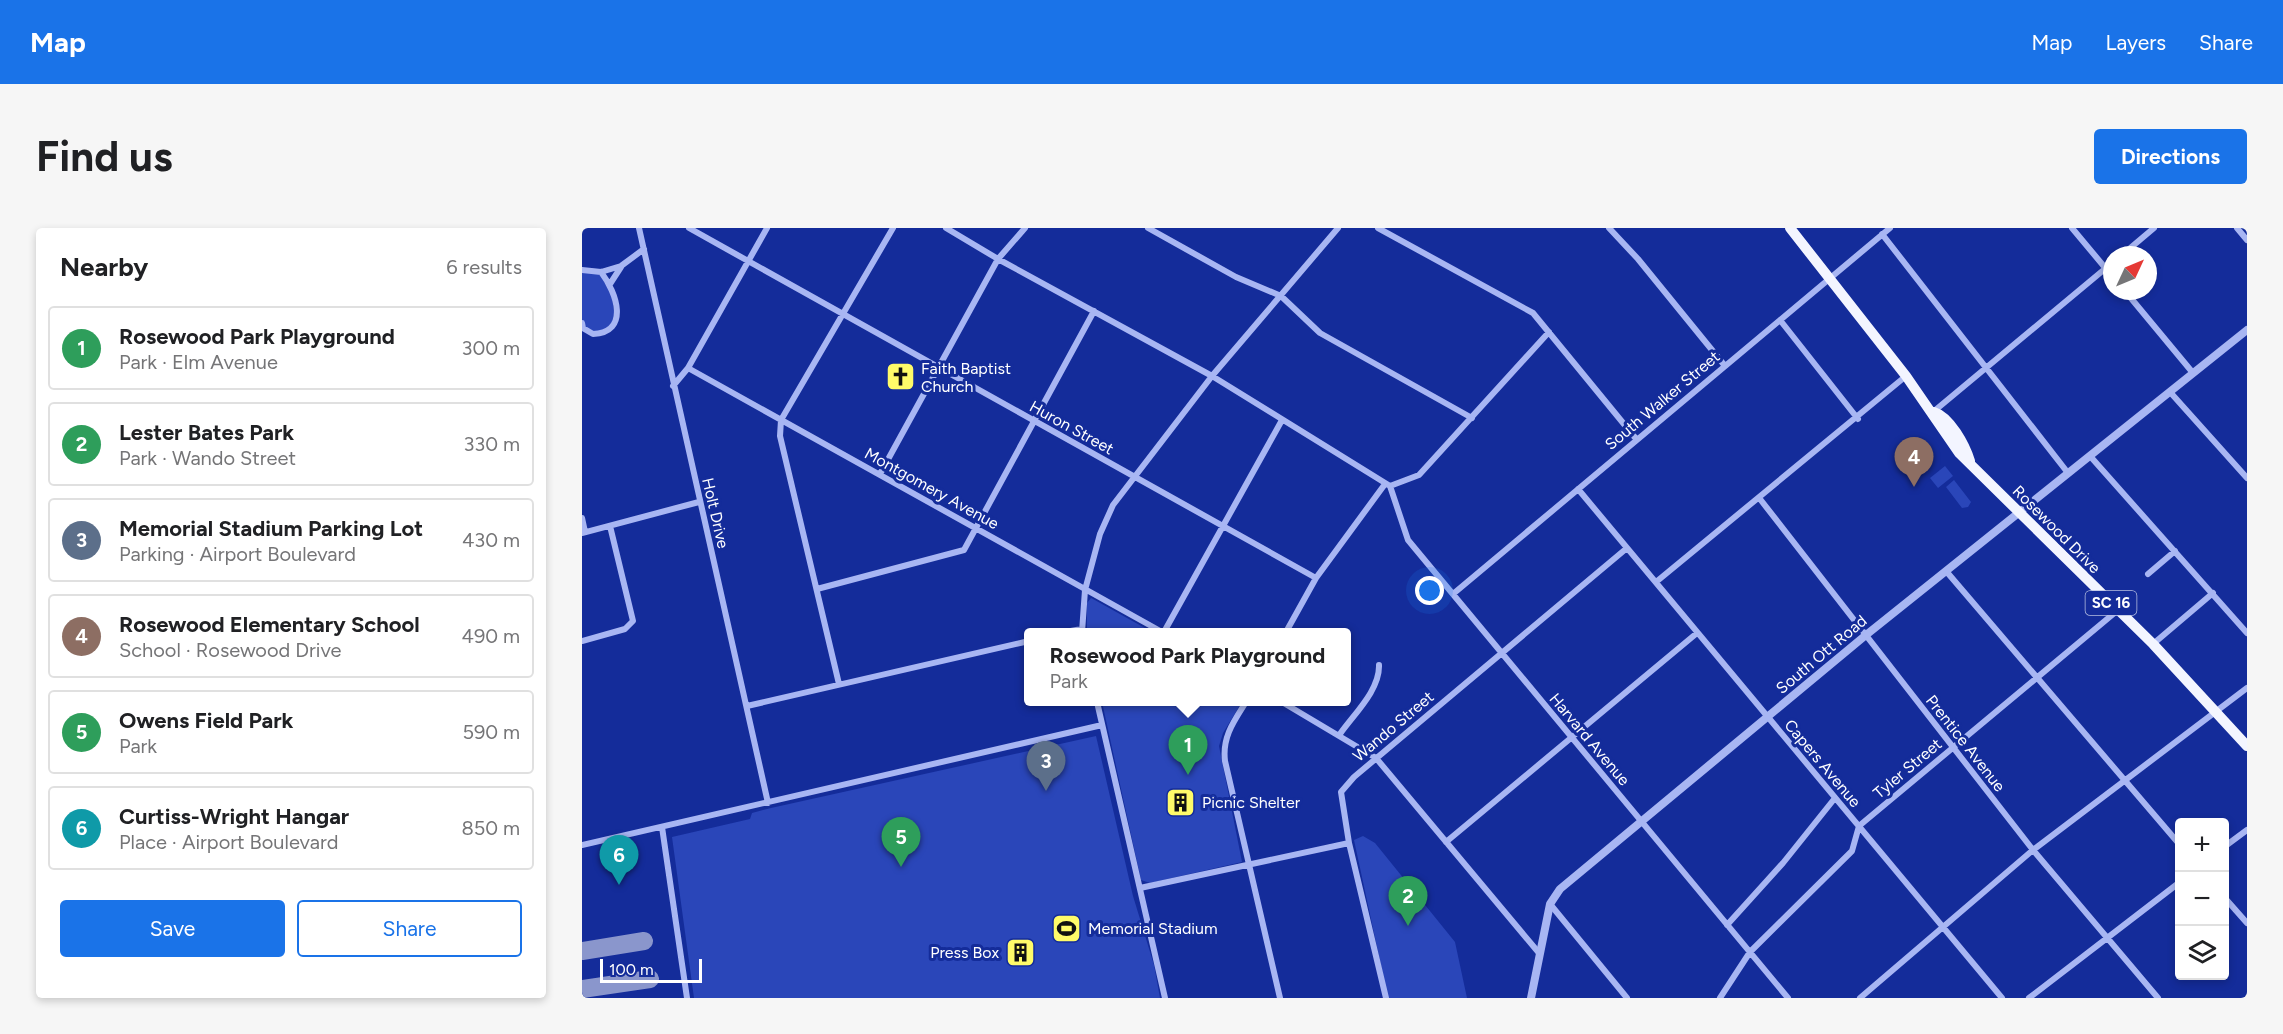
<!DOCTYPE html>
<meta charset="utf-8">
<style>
body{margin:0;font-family:Figtree,sans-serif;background:#f6f6f6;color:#202124}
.controls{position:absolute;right:18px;bottom:18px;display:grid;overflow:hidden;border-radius:6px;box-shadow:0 3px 9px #0003}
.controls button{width:54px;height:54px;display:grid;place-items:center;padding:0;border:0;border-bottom:2px solid #e0e0e0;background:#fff;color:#202124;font:30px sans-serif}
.compass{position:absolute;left:1521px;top:18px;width:54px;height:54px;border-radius:50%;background:#fff;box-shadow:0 3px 9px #0003;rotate:46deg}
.scale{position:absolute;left:18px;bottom:15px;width:102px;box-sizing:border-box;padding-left:6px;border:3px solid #fff;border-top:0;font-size:16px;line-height:21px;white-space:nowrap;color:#fff;-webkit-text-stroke:4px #142c9a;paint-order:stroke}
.you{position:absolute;left:848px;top:363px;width:21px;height:21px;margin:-15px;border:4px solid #fff;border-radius:50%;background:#1a73e8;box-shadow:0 0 0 9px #1a73e833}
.badge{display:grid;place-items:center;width:39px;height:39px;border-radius:50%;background:#1a73e8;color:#fff;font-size:20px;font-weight:700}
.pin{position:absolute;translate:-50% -50px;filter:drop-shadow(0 2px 3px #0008)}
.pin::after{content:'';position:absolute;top:32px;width:21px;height:18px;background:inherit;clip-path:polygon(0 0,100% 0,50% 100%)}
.popup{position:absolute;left:442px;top:400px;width:327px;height:78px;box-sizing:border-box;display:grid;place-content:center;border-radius:6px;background:#fff;filter:drop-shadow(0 2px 4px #0005);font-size:20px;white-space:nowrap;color:#757577}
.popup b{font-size:22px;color:#202124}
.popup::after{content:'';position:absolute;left:50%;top:100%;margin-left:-12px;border:12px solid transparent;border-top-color:#fff}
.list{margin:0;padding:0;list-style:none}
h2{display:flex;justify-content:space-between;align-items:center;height:78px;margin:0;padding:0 24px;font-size:26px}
h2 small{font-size:20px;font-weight:400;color:#757577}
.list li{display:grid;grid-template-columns:39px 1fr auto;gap:18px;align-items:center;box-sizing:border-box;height:84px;margin:0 12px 12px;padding:0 12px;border:2px solid #e0e0e0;border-radius:6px}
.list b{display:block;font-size:22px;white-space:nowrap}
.list p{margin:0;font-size:20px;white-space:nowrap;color:#757577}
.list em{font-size:20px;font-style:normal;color:#757577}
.actions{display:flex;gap:12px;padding:18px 24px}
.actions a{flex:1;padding:14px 0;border:2px solid #1a73e8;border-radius:6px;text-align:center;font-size:21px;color:#1a73e8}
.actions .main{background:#1a73e8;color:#fff}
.icon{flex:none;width:33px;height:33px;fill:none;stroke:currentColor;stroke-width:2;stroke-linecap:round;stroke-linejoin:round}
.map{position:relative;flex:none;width:1665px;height:770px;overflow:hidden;border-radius:6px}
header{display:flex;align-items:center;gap:36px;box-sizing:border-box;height:84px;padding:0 30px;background:#1a73e8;color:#fff}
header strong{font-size:28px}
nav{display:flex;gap:33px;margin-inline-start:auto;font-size:21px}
.intro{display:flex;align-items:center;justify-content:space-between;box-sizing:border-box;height:144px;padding:0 36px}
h1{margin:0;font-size:42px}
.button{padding:15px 27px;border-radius:6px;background:#1a73e8;color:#fff;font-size:21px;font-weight:700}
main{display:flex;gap:36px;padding:0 36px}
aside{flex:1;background:#fff;border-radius:6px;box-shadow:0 3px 9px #0003}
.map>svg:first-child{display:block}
.green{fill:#2a46b9}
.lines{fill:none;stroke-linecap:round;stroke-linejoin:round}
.taxiway{stroke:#8a96cc;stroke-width:18}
.minor{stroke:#a8b6f3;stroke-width:6}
.tertiary{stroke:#a8b6f3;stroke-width:8}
.primary{stroke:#f3f5ff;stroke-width:10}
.labels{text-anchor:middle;stroke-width:6;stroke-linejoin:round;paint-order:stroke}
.shield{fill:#142c9a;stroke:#b8c0e1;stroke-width:1.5}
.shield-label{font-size:15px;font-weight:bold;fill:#fff}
.poi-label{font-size:16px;fill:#fff;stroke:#142c9a;text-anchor:start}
.street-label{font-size:16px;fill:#fff;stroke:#142c9a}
</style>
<header>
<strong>Map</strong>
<nav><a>Map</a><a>Layers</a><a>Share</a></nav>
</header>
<div class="intro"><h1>Find us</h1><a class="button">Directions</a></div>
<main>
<aside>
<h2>Nearby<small>6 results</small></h2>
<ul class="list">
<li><span class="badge" style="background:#2e9e5b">1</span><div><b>Rosewood Park Playground</b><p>Park · Elm Avenue</p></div><em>300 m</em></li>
<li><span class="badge" style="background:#2e9e5b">2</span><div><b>Lester Bates Park</b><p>Park · Wando Street</p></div><em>330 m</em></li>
<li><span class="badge" style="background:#5c6f8a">3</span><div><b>Memorial Stadium Parking Lot</b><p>Parking · Airport Boulevard</p></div><em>430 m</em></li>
<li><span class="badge" style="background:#8d6e63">4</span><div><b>Rosewood Elementary School</b><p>School · Rosewood Drive</p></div><em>490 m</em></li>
<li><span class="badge" style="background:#2e9e5b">5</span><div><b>Owens Field Park</b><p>Park</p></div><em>590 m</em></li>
<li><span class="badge" style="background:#0f9aa8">6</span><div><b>Curtiss-Wright Hangar</b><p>Place · Airport Boulevard</p></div><em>850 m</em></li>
</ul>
<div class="actions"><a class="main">Save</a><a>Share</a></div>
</aside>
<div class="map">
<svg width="1665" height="770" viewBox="0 0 1665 770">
<rect width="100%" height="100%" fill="#142c9a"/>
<path class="green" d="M0 42 19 44 28 56 34 97 11 106 0 95Z
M1363 238 1371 248 1356 260 1348 250Z
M1372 252 1389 274 1386 279 1380 280 1364 259Z
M509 370 511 371 570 404H505V375Z
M520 474H660L641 505 637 518 660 634 568 655 559 652Z
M514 508 551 668 572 737 578 770H112L90 609 168 591 170 585 189 580Z
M781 608 793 615 873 714 885 770H806L772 612Z"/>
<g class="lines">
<path class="taxiway" d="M0 723 62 713
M0 761 68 751"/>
<path class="minor" d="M57 0 186 575
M107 0 734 350
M364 0 416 31 630 148 808 258
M566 0 654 49 699 68 738 105 890 190
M796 0 951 85 1055 212
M1027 0 1056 31 1143 138
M1490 0 1530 48
M1655 0 1665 12
M1300 6 1486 245
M1540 27 1572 0
M0 42 19 44 39 38 62 21
M28 56 39 39
M1543 63 1611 145
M1198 92 1276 191
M0 95 1 100 11 106C48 104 35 65 19 44
M106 140 580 404
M91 158 106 140 185 0
M1588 164 1665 250
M1351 184 1530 35
M1508 228 1665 405
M298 246 416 31 443 0
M808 258 826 312 1206 770
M808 258 837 247 967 104
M996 261 1420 770
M1178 271 1451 622 1576 770
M0 290 3 304
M0 305 117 274
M1364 343 1598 617
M1566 346 1593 323
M1074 354 1324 148
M235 361 382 322 512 83
M871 366 1308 0
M483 404 500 401
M500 404 503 362 518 306 531 277 630 148 756 0
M582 404 700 192
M704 404 734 350 803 256
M0 413 43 401 51 393 28 298
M1571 416 1631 365
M257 456 198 208 199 192 311 0
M515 474 583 770
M664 474C652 493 640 509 643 533L698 770
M700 474 794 530 957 725
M165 478 447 413
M758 506C772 486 798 462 797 437
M80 599 105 770
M864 614 1115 405
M0 617 520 497
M1642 619 1665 602
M558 660 767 615
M1642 669 1665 695
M968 676 1045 770
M1145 697 1201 635 1253 570
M804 770 767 615 759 564 772 549 1045 320
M1138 770 1168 724 1270 623 1277 598 1536 382
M1278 770 1451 622 1665 460
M1447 770 1598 654"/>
<path class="tertiary" d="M949 770 968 676 978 661 1284 407 1665 102"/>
<path class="primary" d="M1208 0 1324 148 1377 225 1571 416 1665 518
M1352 184C1368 189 1383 217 1388 233"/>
</g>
<defs>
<symbol id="church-square" viewBox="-11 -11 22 22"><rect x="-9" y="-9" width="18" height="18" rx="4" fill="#fffb69" stroke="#142c9a"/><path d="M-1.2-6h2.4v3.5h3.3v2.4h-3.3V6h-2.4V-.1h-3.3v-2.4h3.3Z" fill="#111"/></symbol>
<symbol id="building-square" viewBox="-11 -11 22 22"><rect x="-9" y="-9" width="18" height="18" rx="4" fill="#fffb69" stroke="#142c9a"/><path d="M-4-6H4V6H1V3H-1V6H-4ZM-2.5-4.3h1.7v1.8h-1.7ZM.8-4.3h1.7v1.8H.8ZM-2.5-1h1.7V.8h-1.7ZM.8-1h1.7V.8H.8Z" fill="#111"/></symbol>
<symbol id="stadium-square" viewBox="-11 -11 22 22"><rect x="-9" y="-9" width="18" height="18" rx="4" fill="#fffb69" stroke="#142c9a"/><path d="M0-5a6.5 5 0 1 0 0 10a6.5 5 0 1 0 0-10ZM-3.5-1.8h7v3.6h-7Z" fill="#111"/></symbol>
</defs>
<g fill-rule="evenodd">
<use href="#church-square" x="302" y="132" width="33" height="33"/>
<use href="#building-square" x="582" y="558" width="33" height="33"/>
<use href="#stadium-square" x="468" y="684" width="33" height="33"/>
<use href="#building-square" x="422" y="708" width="33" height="33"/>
</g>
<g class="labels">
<rect class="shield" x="1503.5" y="363" width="51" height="24" rx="4.5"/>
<g class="shield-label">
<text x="1529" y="380">SC 16</text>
</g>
<g class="poi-label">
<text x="339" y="146">Faith Baptist<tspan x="339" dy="18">Church</tspan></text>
<text x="620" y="580">Picnic Shelter</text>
<text x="506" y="706">Memorial Stadium</text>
<text x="417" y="730" text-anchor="end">Press Box</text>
</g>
<g class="street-label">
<text transform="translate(1080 172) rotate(-40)" y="6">South Walker Street</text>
<text transform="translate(490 199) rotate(29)" y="6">Huron Street</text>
<text transform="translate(350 260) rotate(29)" y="6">Montgomery Avenue</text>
<text transform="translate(134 285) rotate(77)" y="6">Holt Drive</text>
<text transform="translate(1475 301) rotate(45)" y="6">Rosewood Drive</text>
<text transform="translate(1239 426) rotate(-40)" y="6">South Ott Road</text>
<text transform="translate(811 498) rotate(-40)" y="6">Wando Street</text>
<text transform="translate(1008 511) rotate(50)" y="6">Harvard Avenue</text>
<text transform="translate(1384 515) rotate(52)" y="6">Prentice Avenue</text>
<text transform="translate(1241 535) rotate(50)" y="6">Capers Avenue</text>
<text transform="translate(1325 540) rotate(-40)" y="6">Tyler Street</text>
</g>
</g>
</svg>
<div class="controls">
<button>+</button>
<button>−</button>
<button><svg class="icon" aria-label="layers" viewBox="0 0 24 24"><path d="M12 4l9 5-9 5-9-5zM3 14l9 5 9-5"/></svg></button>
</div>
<svg class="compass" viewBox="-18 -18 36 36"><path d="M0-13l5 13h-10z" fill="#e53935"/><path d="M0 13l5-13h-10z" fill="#757577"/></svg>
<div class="scale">100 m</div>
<div class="you"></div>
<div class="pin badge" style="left:606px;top:547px;background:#2e9e5b">1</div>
<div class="popup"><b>Rosewood Park Playground</b>Park</div>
<div class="pin badge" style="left:826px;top:698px;background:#2e9e5b">2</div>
<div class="pin badge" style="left:464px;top:563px;background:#5c6f8a">3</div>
<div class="pin badge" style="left:1332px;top:259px;background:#8d6e63">4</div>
<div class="pin badge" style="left:319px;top:639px;background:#2e9e5b">5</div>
<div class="pin badge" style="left:37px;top:657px;background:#0f9aa8">6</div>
</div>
</main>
